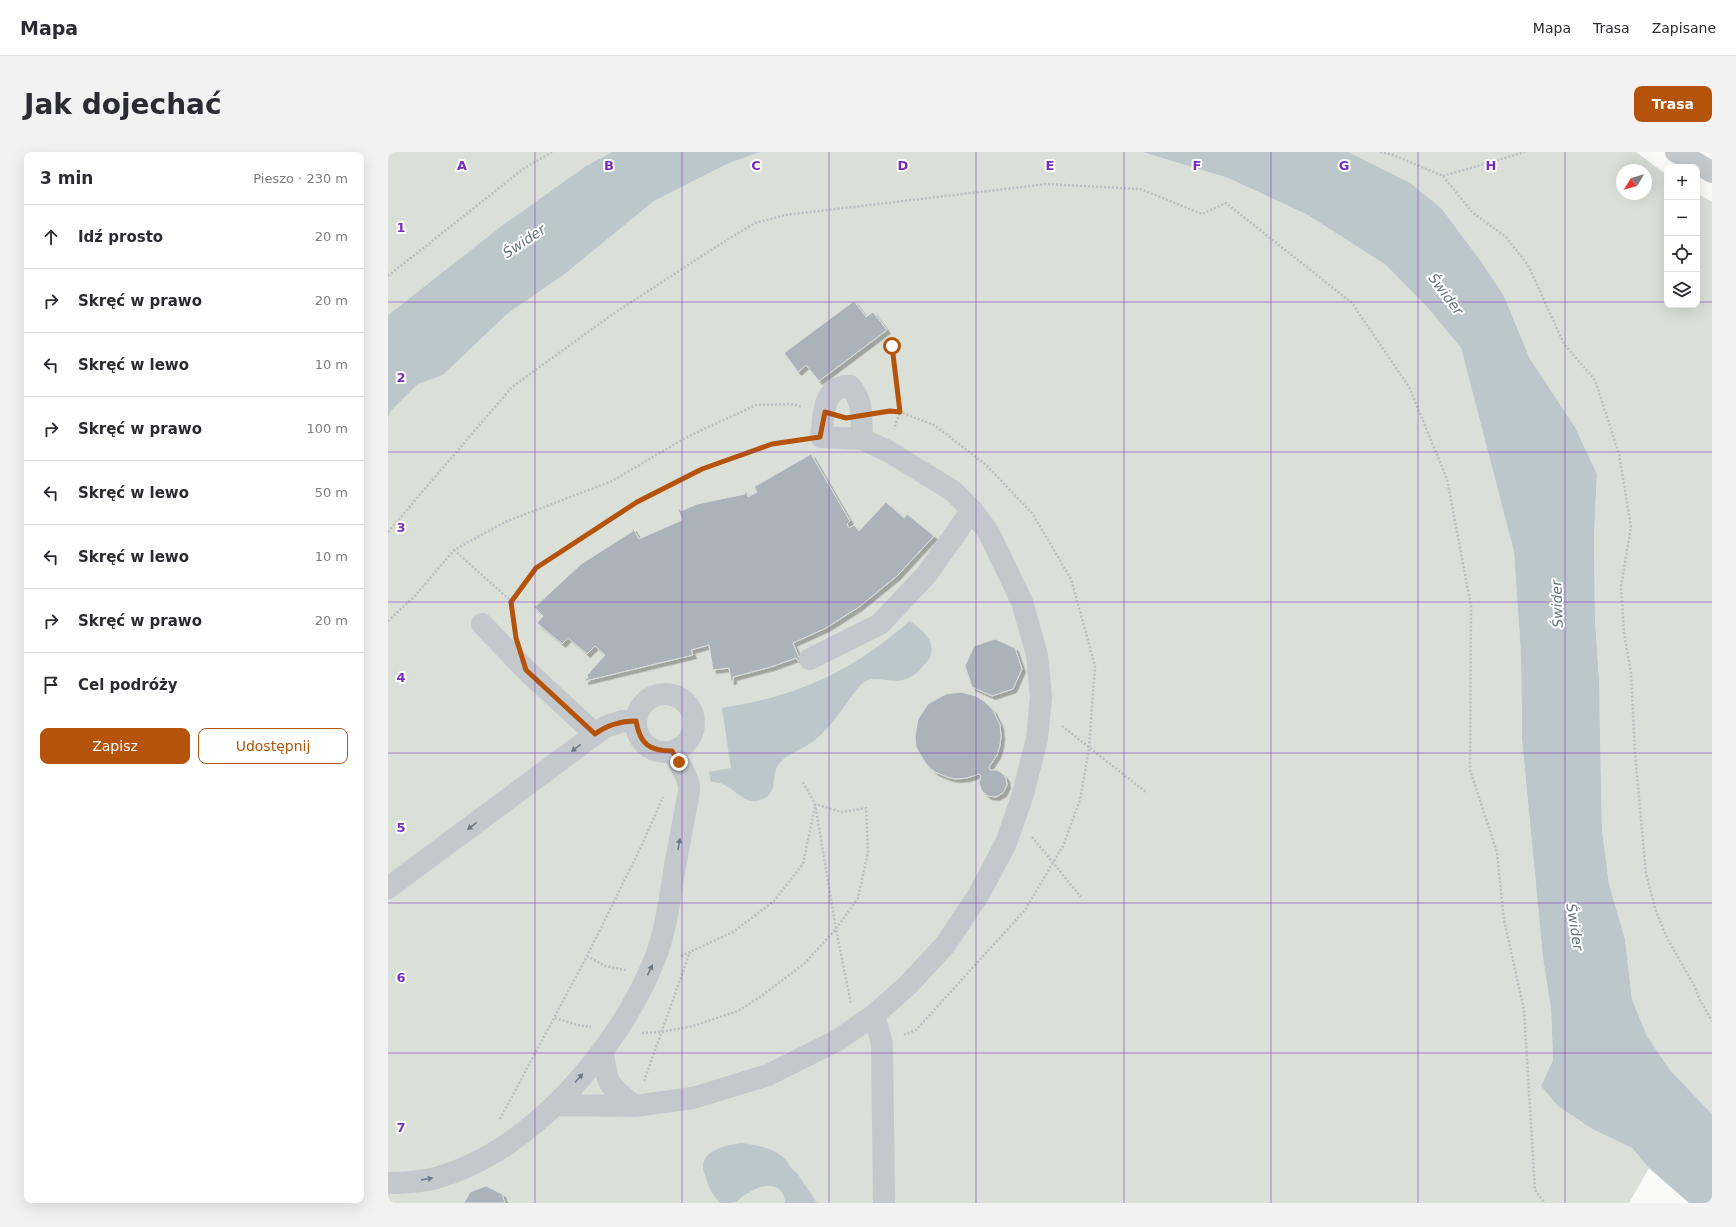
<!DOCTYPE html>
<html lang="pl">
<meta charset="utf-8">
<style>
body{margin:0;font-family:"DejaVu Sans",sans-serif;background:#f2f2f3;color:#2b2b33}
.controls{position:absolute;right:12px;top:12px;display:grid;overflow:hidden;border-radius:8px;box-shadow:0 4px 16px #0002}
.controls button{width:36px;height:36px;display:grid;place-items:center;padding:0;border:0;border-bottom:1px solid #e1e1e2;background:#fff;color:#2b2b33;font:20px sans-serif}
.compass{position:absolute;left:1228px;top:12px;width:36px;height:36px;border-radius:50%;background:#fff;box-shadow:0 4px 16px #0002;rotate:233deg}
.stop{position:absolute;width:12px;height:12px;margin:-9px;border:3px solid #b45309;border-radius:50%;background:#fff}
.stop.end{background:#b45309;border-color:#fff;box-shadow:0 1px 4px #0008}
.list{margin:0;padding:0;list-style:none}
h2{display:flex;justify-content:space-between;align-items:center;height:52px;margin:0;padding:0 16px;font-size:17px}
h2 small{font-size:13px;font-weight:400;color:#7c7c81}
.list li{display:grid;grid-template-columns:26px 1fr auto;gap:12px;align-items:center;box-sizing:border-box;height:64px;padding:0 16px;border-top:1px solid #e1e1e2}
.list b{display:block;font-size:15px;white-space:nowrap}
.list em{font-size:13px;font-style:normal;color:#7c7c81}
.actions{display:flex;gap:8px;padding:12px 16px}
.actions a{flex:1;padding:9px 0;border:1px solid #b45309;border-radius:8px;text-align:center;font-size:14px;color:#b45309}
.actions .main{background:#b45309;color:#fff}
.icon{flex:none;width:22px;height:22px;fill:none;stroke:currentColor;stroke-width:2;stroke-linecap:round;stroke-linejoin:round}
.map{position:relative;flex:none;width:1324px;height:1051px;overflow:hidden;border-radius:8px}
header{display:flex;align-items:center;gap:24px;box-sizing:border-box;height:56px;padding:0 20px;background:#fff;border-bottom:1px solid #e1e1e2}
header strong{font-size:19px}
nav{display:flex;gap:22px;margin-inline-start:auto;font-size:14px}
.intro{display:flex;align-items:center;justify-content:space-between;box-sizing:border-box;height:96px;padding:0 24px}
h1{margin:0;font-size:28px}
.button{padding:10px 18px;border-radius:8px;background:#b45309;color:#fff;font-size:14px;font-weight:700}
main{display:flex;gap:24px;padding:0 24px}
aside{flex:1;background:#fff;border-radius:8px;box-shadow:0 4px 16px #0002}
.map>svg:first-child{display:block}
.green{fill:#dadfd7;fill-rule:evenodd}
.water{fill:#bbc7cb}
.building{fill:#aab3b9;stroke:#dcdcda;filter:url(#shadow)}
.lines{fill:none;stroke-linecap:round;stroke-linejoin:round}
.path{stroke:#bbbfc2;stroke-width:2.5;stroke-dasharray:2 2;stroke-linecap:butt}
.minor{stroke:#c3c8cc;stroke-width:22}
.oneway{fill:#6a7a87}
.route{stroke:#b45309;stroke-width:5}
.grid{fill:none;stroke:#7b2cbf;stroke-width:1;stroke-opacity:0.55}
.labels{text-anchor:middle;stroke-width:4;stroke-linejoin:round;paint-order:stroke}
.water-label{font-size:14px;font-style:italic;fill:#60757c;stroke:#fff}
.grid-label{font-size:13px;text-anchor:middle;font-weight:bold;fill:#7b2cbf;stroke:#fff;stroke-width:4;stroke-linejoin:round;paint-order:stroke}
</style>
<header>
<strong>Mapa</strong>
<nav><a>Mapa</a><a>Trasa</a><a>Zapisane</a></nav>
</header>
<div class="intro"><h1>Jak dojechać</h1><a class="button">Trasa</a></div>
<main>
<aside>
<h2>3 min<small>Pieszo · 230 m</small></h2>
<ul class="list">
<li><svg class="icon" aria-label="ahead" viewBox="0 0 24 24"><path d="M12 20V5M6 11l6-6 6 6"/></svg><div><b>Idź prosto</b></div><em>20 m</em></li>
<li><svg class="icon" aria-label="right" viewBox="0 0 24 24"><path d="M7 20v-9h11M14 6l5 5-5 5"/></svg><div><b>Skręć w prawo</b></div><em>20 m</em></li>
<li><svg class="icon" aria-label="left" viewBox="0 0 24 24"><path d="M17 20v-9H6M10 6l-5 5 5 5"/></svg><div><b>Skręć w lewo</b></div><em>10 m</em></li>
<li><svg class="icon" aria-label="right" viewBox="0 0 24 24"><path d="M7 20v-9h11M14 6l5 5-5 5"/></svg><div><b>Skręć w prawo</b></div><em>100 m</em></li>
<li><svg class="icon" aria-label="left" viewBox="0 0 24 24"><path d="M17 20v-9H6M10 6l-5 5 5 5"/></svg><div><b>Skręć w lewo</b></div><em>50 m</em></li>
<li><svg class="icon" aria-label="left" viewBox="0 0 24 24"><path d="M17 20v-9H6M10 6l-5 5 5 5"/></svg><div><b>Skręć w lewo</b></div><em>10 m</em></li>
<li><svg class="icon" aria-label="right" viewBox="0 0 24 24"><path d="M7 20v-9h11M14 6l5 5-5 5"/></svg><div><b>Skręć w prawo</b></div><em>20 m</em></li>
<li><svg class="icon" aria-label="arrive" viewBox="0 0 24 24"><path d="M6 21V4h12l-3 4 3 4H6"/></svg><div><b>Cel podróży</b></div></li>
</ul>
<div class="actions"><a class="main">Zapisz</a><a>Udostępnij</a></div>
</aside>
<div class="map">
<svg width="1324" height="1051" viewBox="0 0 1324 1051">
<defs>
<filter id="shadow"><feDropShadow dx="3.5" dy="3.5" stdDeviation="0" flood-color="#0004"/></filter>
</defs>
<rect width="100%" height="100%" fill="#fafaf8"/>
<path class="green" d="M0 0H224L198 14 116 72 0 163Z
M372 0H754L840 26 918 62 998 113 1039 155 1073 196 1126 400 1133 503 1134 588 1155 806 1163 858 1165 908 1153 934 1206 978 1244 996 1261 1016 1241 1051H0V266L3 259 30 232 55 223 118 163 178 121 266 49 339 12Z
M960 0H1248L1279 23V153H1309V41L1324 50V962L1282 918 1259 884 1244 847 1237 787 1221 732 1214 677 1211 526 1207 466 1206 385 1209 322 1187 275 1142 207 1116 144 1092 108 1054 57ZM1234 18H1258V42H1234Z"/>
<path class="water" d="M224 0H372L339 12 266 49 178 121 118 163 55 223 30 232 3 259 0 266V163L116 72 198 14Z
M754 0H960L1022 31 1054 57 1092 108 1116 144 1142 207 1187 275 1209 322 1206 385 1207 466 1211 526 1214 677 1221 732 1237 787 1244 847 1259 884 1282 918 1324 962V1051H1301L1261 1016 1244 996 1206 978 1170 954 1153 934 1165 908 1163 858 1155 806 1134 588 1133 503 1126 400 1073 196 1039 155 998 113 918 62 840 26Z
M522 469C533 477 547 487 543 503 542 507 537 512 534 515 529 521 523 526 515 528 499 532 484 520 472 534 456 552 446 573 427 588 416 597 399 601 390 613 383 624 390 638 377 646 358 657 349 637 332 631 330 630 326 630 323 630L321 620 343 616 334 556C413 543 461 521 522 469Z
M353 991C368 993 385 995 397 1007 401 1012 403 1018 409 1021L429 1051H397C397 1045 395 1041 391 1037 379 1029 365 1038 355 1044 352 1046 350 1049 348 1050 344 1051 336 1051 332 1051 325 1044 321 1036 318 1026 317 1023 315 1018 315 1014 316 997 340 993 353 991Z"/>
<path class="building" d="M466 149 478 165 485 160 499 178 431 229 418 213 410 220 396 201Z
M423 302 462 369 459 372 461 376 466 373 471 379 498 350 516 366 519 362 546 384 509 424 471 455 438 476 405 491 412 508 410 509 408 506 383 515 345 525V529H343L341 516 325 518 321 493 303 498 305 503 197 529V527L200 526 199 523 217 503 207 494 199 502 180 486 174 492 149 471 155 464 145 454 146 453 148 454 193 412 245 379 244 377 245 376 251 387 294 368 290 357H292L293 359 309 352 357 342V340H359L360 345 369 340 366 335Z
M607 487 627 496 634 517 625 537 604 544 584 535 577 514 586 494Z
M573 540 588 544 597 550 605 558 612 573 613 584 612 593 609 603 601 615 602 618H609L614 621 618 626 619 633 615 641 608 645 600 644 594 639 591 631 593 624 591 622 579 626 567 627 559 625 547 620 538 612 528 595 527 584 530 567 540 552 558 542Z
M98 1034 114 1042 117 1051H76L82 1040Z"/>
<g class="lines">
<path class="path" d="M992 0 1003 2 1055 24 1084 60 1118 85 1140 113 1176 192 1207 228 1231 302 1243 375 1233 434 1236 481 1243 521 1247 601 1258 722 1268 759 1279 786 1306 833 1311 846 1324 869
M1055 24 1137 0
M0 124 135 17 164 0
M504 194 512 260 506 277
M495 260H512L546 273 597 312 644 361 683 427 707 514 701 596 692 648 675 694 637 758 528 878 515 883
M0 380 124 235 225 162 337 89 367 71 397 63 659 32 752 37 814 62 838 51 964 151 1021 235 1059 327 1083 454 1082 618 1109 700 1116 768 1136 858 1147 1038 1157 1051
M66 398 123 449
M0 469 26 445 66 398 117 370 224 329 299 285 368 253 403 252 414 255
M126 472 123 449 147 416 249 350 314 317 384 292 412 288
M674 574 759 641
M427 652 448 777 463 852
M644 685 693 745
M199 804 217 814 238 818
M293 804 345 780 386 749 415 712 427 654
M167 866 189 873 203 875
M254 881 274 880 305 874 350 859 372 845 416 812 448 777 470 746 480 700 478 656 454 660 427 652 415 630
M256 929 302 800
M112 967 199 804 253 695 275 645"/>
<path class="minor" d="M1288 0 1324 20
M94 472 138 518 207 582
M422 507 492 472 539 422 584 358
M248 571a29 29 0 1 1 58 0a29 29 0 1 1-58 0Z
M0 736 217 575 235 569H247
M486 863 494 891 496 1051
M168 953 247 954C221 934 219 934 215 900
M247 954 305 946 380 923 450 888 486 863 519 834 557 793 591 742 618 691 635 642 649 587 653 545 649 503 634 450 601 381 584 358 565 339 500 299 474 287 433 285C436 264 434 233 462 234 476 249 473 268 474 287
M0 1031C16 1031 32 1030 48 1026 142 1001 231 896 266 809 278 779 282 746 287 714 291 695 294 675 298 655 299 649 302 640 301 634 299 622 290 609 284 599"/>
</g>
<defs><path id="oneway-solid" d="M-6-.8H1V-3.2L6.5 0L1 3.2V.8H-6Z"/></defs>
<g class="oneway">
<use href="#oneway-solid" transform="translate(188 596) rotate(143)"/>
<use href="#oneway-solid" transform="translate(84 674) rotate(143)"/>
<use href="#oneway-solid" transform="translate(291 692) rotate(-80)"/>
<use href="#oneway-solid" transform="translate(262 818) rotate(-65)"/>
<use href="#oneway-solid" transform="translate(191 926) rotate(-48)"/>
<use href="#oneway-solid" transform="translate(39 1027) rotate(-10)"/>
</g>
<g class="lines">
<path class="route" d="M291 610 284 599C261 599 252 592 248 569 232 569 219 573 207 582L138 518 128 486 123 450 148 416 249 350 314 317 384 292 432 285 437 260 458 266 502 259 512 260 504 194"/>
</g>
<path class="grid" d="M147 0V1051M294 0V1051M441 0V1051M588 0V1051M736 0V1051M883 0V1051M1030 0V1051M1177 0V1051M0 150H1279M1309 150H1324M0 300H1324M0 450H1324M0 601H1324M0 751H1324M0 901H1324"/>
<g class="labels">
<g class="water-label">
<text transform="translate(136 89) rotate(-34)" y="5">Świder</text>
<text transform="translate(1058 142) rotate(53)" y="5">Świder</text>
<text transform="translate(1169 452) rotate(-92)" y="5">Świder</text>
<text transform="translate(1187 775) rotate(81)" y="5">Świder</text>
</g>
</g>
<g class="grid-label">
<text x="74" y="18">A</text>
<text x="221" y="18">B</text>
<text x="368" y="18">C</text>
<text x="515" y="18">D</text>
<text x="662" y="18">E</text>
<text x="809" y="18">F</text>
<text x="956" y="18">G</text>
<text x="1103" y="18">H</text>
<text x="13" y="80">1</text>
<text x="13" y="230">2</text>
<text x="13" y="380">3</text>
<text x="13" y="530">4</text>
<text x="13" y="680">5</text>
<text x="13" y="830">6</text>
<text x="13" y="980">7</text>
</g>
</svg>
<div class="controls">
<button>+</button>
<button>−</button>
<button><svg class="icon" aria-label="locate" viewBox="0 0 24 24"><circle cx="12" cy="12" r="6"/><path d="M12 2v4M12 18v4M2 12h4M18 12h4"/></svg></button>
<button><svg class="icon" aria-label="layers" viewBox="0 0 24 24"><path d="M12 4l9 5-9 5-9-5zM3 14l9 5 9-5"/></svg></button>
</div>
<svg class="compass" viewBox="-18 -18 36 36"><path d="M0-13l5 13h-10z" fill="#e53935"/><path d="M0 13l5-13h-10z" fill="#7c7c81"/></svg>
<div class="stop" style="left:504px;top:194px"></div>
<div class="stop end" style="left:291px;top:610px"></div>
</div>
</main>
